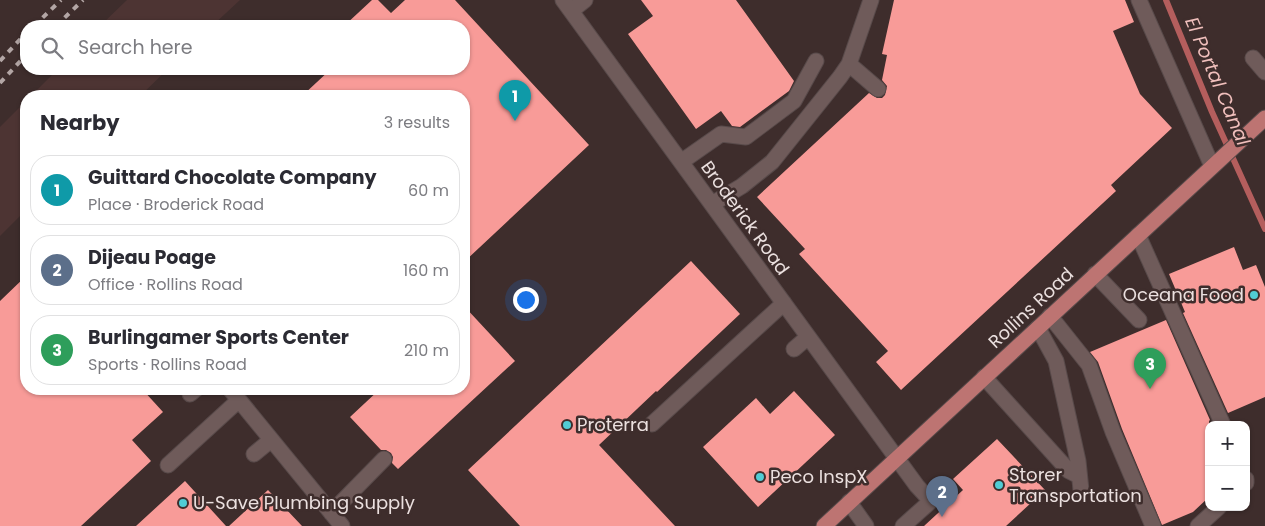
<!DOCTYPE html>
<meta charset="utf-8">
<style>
body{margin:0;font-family:Poppins,sans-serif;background:#f7f7f7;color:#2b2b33}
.controls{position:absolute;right:15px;bottom:15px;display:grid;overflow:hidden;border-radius:10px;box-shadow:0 1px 4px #0004}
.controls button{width:45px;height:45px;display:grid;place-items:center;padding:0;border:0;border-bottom:1px solid #e1e1e2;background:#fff;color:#2b2b33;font:25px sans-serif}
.you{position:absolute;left:525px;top:299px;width:18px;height:18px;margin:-12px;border:4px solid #fff;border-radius:50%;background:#1a73e8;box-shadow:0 0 0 8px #1a73e833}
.badge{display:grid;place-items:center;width:32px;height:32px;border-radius:50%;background:#ea580c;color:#fff;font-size:16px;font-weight:700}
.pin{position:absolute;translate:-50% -41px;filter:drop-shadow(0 1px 2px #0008)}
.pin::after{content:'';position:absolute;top:26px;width:18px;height:15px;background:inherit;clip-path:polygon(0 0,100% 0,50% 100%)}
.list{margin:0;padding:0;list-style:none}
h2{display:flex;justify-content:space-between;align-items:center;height:65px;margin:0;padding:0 20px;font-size:21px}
h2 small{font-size:16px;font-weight:400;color:#7c7c81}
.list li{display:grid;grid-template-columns:32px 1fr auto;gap:15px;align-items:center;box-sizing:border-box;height:70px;margin:0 10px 10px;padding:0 10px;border:1px solid #e1e1e2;border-radius:20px}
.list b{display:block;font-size:19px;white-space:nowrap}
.list p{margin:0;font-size:16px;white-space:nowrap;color:#7c7c81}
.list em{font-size:16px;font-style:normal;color:#7c7c81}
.icon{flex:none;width:28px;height:28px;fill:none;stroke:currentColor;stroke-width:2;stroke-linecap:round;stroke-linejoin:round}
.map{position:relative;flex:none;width:1265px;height:526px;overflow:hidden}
.search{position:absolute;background:#fff;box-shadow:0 1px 4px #0004;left:20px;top:20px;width:450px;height:55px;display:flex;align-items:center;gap:12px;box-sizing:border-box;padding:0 18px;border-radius:20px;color:#7c7c81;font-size:19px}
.panel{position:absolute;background:#fff;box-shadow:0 1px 4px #0004;left:20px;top:90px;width:450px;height:305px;border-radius:20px}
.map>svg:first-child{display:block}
.built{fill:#4d3433}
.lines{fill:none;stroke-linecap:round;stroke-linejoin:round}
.stream{stroke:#b45e5d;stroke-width:6}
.building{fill:#f89b98}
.minor-casing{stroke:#584a4a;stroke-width:17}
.major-casing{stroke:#584a4a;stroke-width:17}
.minor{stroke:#6f5b5a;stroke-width:15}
.major{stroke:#bd7472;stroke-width:15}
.rail{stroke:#b3a6a5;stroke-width:4;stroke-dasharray:6 6;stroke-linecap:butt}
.poi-dot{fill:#51ccd5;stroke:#3e2d2c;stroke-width:2}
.labels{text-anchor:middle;stroke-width:5;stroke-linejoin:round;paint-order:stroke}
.street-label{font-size:18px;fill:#ebe0df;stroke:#3e2d2c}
.poi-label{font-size:18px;fill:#ebe0df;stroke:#3e2d2c;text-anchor:start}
.water-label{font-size:19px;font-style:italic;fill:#f0bfbc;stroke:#3e2d2c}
</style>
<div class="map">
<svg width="1265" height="526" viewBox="0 0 1265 526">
<rect width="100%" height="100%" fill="#3e2d2c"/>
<path class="built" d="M127 0H240L212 26H100Z
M58 69H168L140 96H31Z
M26 101V210L0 236V127Z"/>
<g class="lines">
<path class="stream" d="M1166 0 1212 112 1265 229"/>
</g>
<path class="building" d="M372 0H378L391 13 405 0H455L589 145 464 262V96H302L331 69H464V26H344Z
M641 0H736L794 81 789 91 740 127 732 126 721 111 696 129 628 34 653 16Z
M894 0H1125L1134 22 1113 31 1140 94 1172 128 1111 185 1116 191 901 390 876 362 888 351 799 254 805 249 757 197 869 93 877 98H882L885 95 887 86 882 80 887 55 882 54Z
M1234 247 1243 270 1256 265 1265 287V397L1228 413 1183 313 1185 312 1169 274Z
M691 261 740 314 657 392 656 391 599 445 675 526H520L468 470Z
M26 276V389H142L163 412 132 440 151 461 81 526H0V301Z
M464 306 515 361 398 469 392 463 393 457 391 453 386 450H381L350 417 380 389H464Z
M1166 320 1210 420 1209 421V497L1193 512 1162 525 1122 429 1098 362 1090 352Z
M794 391 835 435 758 507 703 447 756 398 770 414Z
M997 439 1045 490 1006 526H924L963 490 953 479Z
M185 481 226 526H136Z
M268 490 302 526H229Z"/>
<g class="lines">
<defs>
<path id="minor" d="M563 0 917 486 931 501 903 526
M1139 0 1212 166
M571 11 585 0
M1253 58 1265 72
M849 64 878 89
M681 162 721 134 746 137 794 101 816 61
M712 204 742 186 772 162 840 77 849 64 871 0
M1138 235 1223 425
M1095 274 1139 320
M1050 316 1089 365 1113 432 1153 526
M1038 328 1056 361 1078 461 1081 490
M794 349 808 337
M984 377 1069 471 1079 476
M230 389 342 526
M190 394 196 389
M652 424 784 303
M254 454 271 440
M168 465 239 400
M1246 479V483
M849 502 866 526
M331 513 384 459
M1198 526 1219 507"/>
<path id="major" d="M824 526 1265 118"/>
</defs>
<use href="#minor" class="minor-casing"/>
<use href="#major" class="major-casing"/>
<use href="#minor" class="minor"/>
<use href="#major" class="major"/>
<path class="rail" d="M34 26 61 0
M56 26 83 0
M0 61 26 33
M0 83 26 55"/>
</g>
<g class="poi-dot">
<circle cx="1254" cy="295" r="5"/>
<circle cx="567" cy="425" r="5"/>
<circle cx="760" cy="477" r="5"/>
<circle cx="999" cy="485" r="5"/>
<circle cx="183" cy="503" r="5"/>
</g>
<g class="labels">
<g class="street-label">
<text transform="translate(745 218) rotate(54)" y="6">Broderick Road</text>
<text transform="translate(1031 308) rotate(-43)" y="6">Rollins Road</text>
</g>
<g class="poi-label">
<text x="1244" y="301" text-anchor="end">Oceana Food</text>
<text x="577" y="431">Proterra</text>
<text x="1009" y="481">Storer<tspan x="1009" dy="21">Transportation</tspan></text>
<text x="770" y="483">Peco InspX</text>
<text x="193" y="509">U-Save Plumbing Supply</text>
</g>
<g class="water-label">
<text transform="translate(1218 81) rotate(67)" y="7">El Portal Canal</text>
</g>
</g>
</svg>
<div class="controls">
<button>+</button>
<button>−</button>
</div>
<div class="you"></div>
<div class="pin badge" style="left:515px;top:121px;background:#0f9aa8">1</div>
<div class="pin badge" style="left:942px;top:517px;background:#5c6f8a">2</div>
<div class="pin badge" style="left:1150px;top:389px;background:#2e9e5b">3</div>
<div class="search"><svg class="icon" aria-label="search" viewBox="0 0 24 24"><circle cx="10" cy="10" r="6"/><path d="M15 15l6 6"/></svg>Search here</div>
<section class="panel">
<h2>Nearby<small>3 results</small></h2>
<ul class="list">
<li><span class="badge" style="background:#0f9aa8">1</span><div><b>Guittard Chocolate Company</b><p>Place · Broderick Road</p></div><em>60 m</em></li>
<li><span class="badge" style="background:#5c6f8a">2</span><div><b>Dijeau Poage</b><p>Office · Rollins Road</p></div><em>160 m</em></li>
<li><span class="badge" style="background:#2e9e5b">3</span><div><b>Burlingamer Sports Center</b><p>Sports · Rollins Road</p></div><em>210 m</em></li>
</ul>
</section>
</div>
